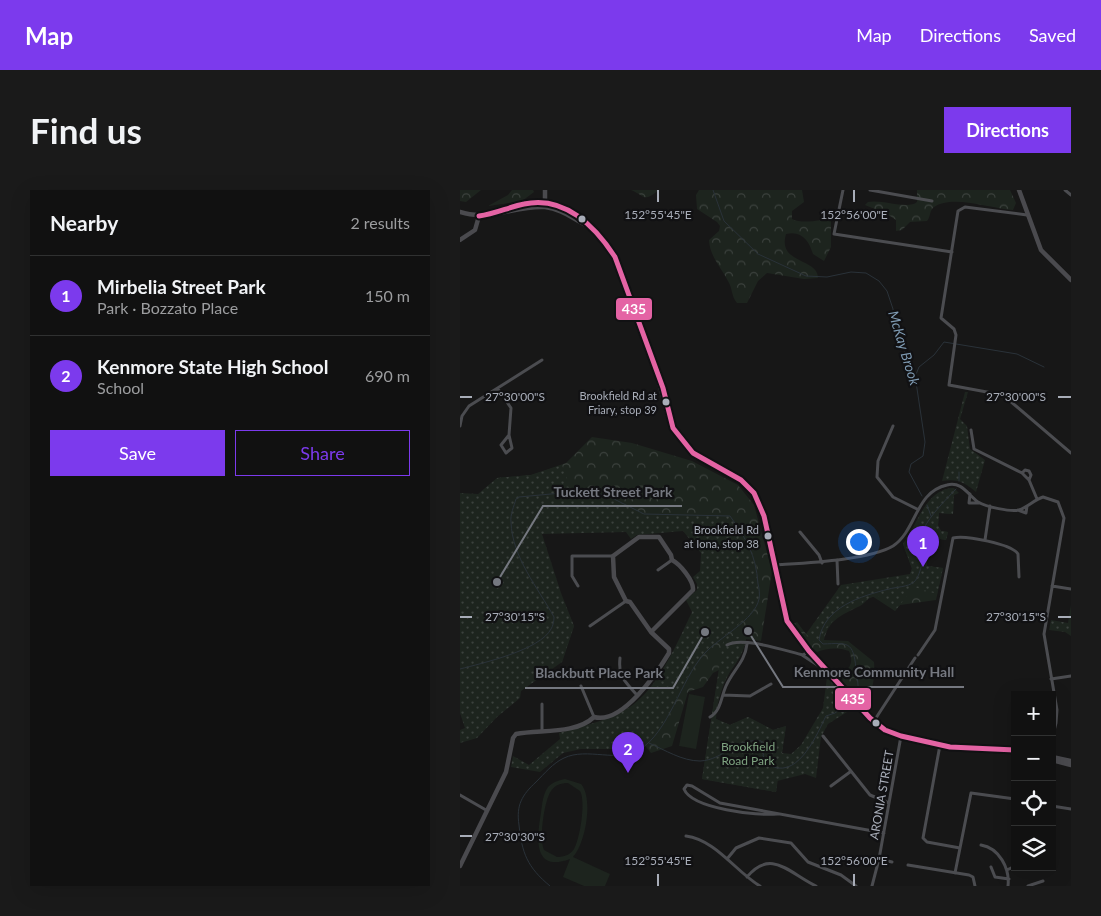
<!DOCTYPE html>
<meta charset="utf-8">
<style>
body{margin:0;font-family:Lato,sans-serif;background:#1a1a1a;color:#f1f3f6}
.controls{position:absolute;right:15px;bottom:15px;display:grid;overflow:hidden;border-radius:0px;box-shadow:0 5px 20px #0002}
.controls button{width:45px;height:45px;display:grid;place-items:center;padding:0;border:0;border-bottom:1px solid #303131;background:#111;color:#f1f3f6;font:25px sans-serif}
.you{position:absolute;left:398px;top:351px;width:18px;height:18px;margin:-12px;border:4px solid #fff;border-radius:50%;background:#1a73e8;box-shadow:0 0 0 8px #1a73e833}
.badge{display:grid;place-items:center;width:32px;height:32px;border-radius:50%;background:#7c3aed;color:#fff;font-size:16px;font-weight:700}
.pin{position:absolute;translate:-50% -41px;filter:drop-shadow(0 1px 2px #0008)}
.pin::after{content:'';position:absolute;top:26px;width:18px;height:15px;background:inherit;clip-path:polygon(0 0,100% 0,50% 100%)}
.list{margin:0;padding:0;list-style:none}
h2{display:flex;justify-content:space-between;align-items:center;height:65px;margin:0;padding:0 20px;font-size:21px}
h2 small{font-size:16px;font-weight:400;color:#9c9d9f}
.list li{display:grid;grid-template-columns:32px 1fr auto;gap:15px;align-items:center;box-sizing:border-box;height:80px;padding:0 20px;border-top:1px solid #303131}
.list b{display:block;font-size:19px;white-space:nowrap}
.list p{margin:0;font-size:16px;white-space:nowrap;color:#9c9d9f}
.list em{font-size:16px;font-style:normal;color:#9c9d9f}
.actions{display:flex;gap:10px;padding:15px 20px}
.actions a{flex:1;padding:11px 0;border:1px solid #7c3aed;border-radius:0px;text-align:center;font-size:18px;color:#7c3aed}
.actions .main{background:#7c3aed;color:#fff}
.icon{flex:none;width:28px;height:28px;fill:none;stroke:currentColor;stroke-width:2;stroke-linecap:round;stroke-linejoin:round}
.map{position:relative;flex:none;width:611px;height:696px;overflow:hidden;border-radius:0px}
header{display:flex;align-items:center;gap:30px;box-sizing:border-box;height:70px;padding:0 25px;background:#7c3aed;color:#fff}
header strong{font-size:24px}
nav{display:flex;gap:28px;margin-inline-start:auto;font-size:18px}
.intro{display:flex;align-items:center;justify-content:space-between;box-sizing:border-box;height:120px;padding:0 30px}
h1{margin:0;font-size:35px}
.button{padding:12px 22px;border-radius:0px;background:#7c3aed;color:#fff;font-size:18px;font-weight:700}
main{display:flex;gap:30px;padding:0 30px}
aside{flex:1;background:#111;border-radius:0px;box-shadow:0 5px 20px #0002}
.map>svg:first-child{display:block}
.green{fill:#1d241e;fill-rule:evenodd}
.forest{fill:url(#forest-crowns)}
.park{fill:url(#park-dots)}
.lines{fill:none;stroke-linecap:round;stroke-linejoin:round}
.stream{stroke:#2a3239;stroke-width:1}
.street{stroke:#4b4c50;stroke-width:3}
.secondary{stroke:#4a4a4e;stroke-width:4.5}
.bus-1-casing{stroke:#111113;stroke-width:9}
.bus-1{stroke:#e463a4;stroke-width:5}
.ticks{fill:none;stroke:#a8adb8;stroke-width:2}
.bus-dot{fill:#a8adb8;stroke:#111113;stroke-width:2}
.labels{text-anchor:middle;stroke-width:4.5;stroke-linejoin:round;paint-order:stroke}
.bus-label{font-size:11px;fill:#a8adb8;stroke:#111113;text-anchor:end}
.park-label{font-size:12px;fill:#7fa381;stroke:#111113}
.street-label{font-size:12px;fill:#a8adb8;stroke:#111113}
.water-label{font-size:14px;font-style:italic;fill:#7f9bb3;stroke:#111113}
.ticks-label{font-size:12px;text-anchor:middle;fill:#a8adb8;stroke:#111113;stroke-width:4.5;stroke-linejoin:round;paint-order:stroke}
.leader{fill:none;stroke:#757880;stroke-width:2}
.callout-dot{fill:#757880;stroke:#111113;stroke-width:2}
.callout-label{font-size:14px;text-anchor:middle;font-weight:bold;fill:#757880;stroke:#111113;stroke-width:4.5;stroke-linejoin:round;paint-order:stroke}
.line-badge{stroke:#111113;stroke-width:2}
.badge-label{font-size:14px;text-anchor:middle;font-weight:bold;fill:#fff}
</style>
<header>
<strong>Map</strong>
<nav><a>Map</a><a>Directions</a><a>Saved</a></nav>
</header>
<div class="intro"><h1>Find us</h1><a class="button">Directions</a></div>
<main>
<aside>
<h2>Nearby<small>2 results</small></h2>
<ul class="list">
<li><span class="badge">1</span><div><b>Mirbelia Street Park</b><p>Park · Bozzato Place</p></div><em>150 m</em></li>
<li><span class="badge">2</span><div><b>Kenmore State High School</b><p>School</p></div><em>690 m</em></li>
</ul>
<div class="actions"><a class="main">Save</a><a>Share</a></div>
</aside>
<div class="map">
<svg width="611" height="696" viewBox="0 0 611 696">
<defs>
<pattern id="forest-crowns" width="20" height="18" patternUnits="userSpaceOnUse" patternTransform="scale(1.25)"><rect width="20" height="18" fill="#1d241e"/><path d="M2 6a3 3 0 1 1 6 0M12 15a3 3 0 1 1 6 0" fill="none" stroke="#3b413d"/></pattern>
<pattern id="park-dots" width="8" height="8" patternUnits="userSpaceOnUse" patternTransform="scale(1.25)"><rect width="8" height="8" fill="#1d241e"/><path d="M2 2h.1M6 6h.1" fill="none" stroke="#3b413d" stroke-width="1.8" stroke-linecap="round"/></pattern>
</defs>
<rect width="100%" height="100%" fill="#171717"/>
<path class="green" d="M229 504 245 507 236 559 219 556Z
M105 589 121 594C134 609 125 654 113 667L150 684 145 696H124L103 687 110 669C72 683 77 646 81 623 82 614 83 604 88 597 93 592 99 590 105 589ZM108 593 120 601C126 611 120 649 114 659 110 665 104 667 97 667L84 660C79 650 84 611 91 601 95 595 101 593 108 593Z"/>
<path class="forest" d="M0 0H21L6 12 0 11Z
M52 0H73L74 2 62 11 28 16 48 5Z
M171 0H199C182 13 186 6 171 0Z
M239 0H342L344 12 332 21V29C341 34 362 31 371 27V57L364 71 353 64C349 51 342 40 326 44 317 74 358 68 358 88L344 89 307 83 298 91 287 113H277C271 106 273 99 268 91 261 77 250 67 249 50L259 41 260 36 257 32 237 19 236 5Z
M457 0H550L556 13 553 20C533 19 492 4 474 17 469 21 471 26 467 31L450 32 442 40 436 41V30L427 24 405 15 408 12C422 9 448 20 457 12Z
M132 247 172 253 232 271 278 295 294 315 312 381 301 451 286 449C282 469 276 471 267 487 261 498 256 516 256 529L270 535 288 527 313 540 326 536 316 602 242 589 259 480 253 483 243 497 228 502 212 556 191 563 183 553 269 340 64 319 114 436 102 472 94 458 0 464 37 288 71 285 106 273Z
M494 298 499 303 494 305 493 324 479 323 478 336 481 341 488 342 486 350 480 349 467 360V376L483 378 476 410 440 415 435 421 412 406C407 409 404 414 400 416 383 424 368 430 364 450L388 451 414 472C415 487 414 506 399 514L383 494 382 486C390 477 394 473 389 461 379 457 366 458 357 462L346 452 333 434 337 432 346 444H351L370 417 447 391 452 379 443 354C458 335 465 299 494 298Z"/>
<path class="park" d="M505 202H508L500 229 507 236 510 259 525 270 516 302C506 293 497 288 482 291Z
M102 275 112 302 146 305 184 324 270 326 289 353 297 378 299 409 292 422 265 445 286 448C282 469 276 470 267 487 261 498 256 517 256 529L270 535 288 527 313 540 326 536 322 563 331 564 341 555 363 518 367 487 395 517 368 534 361 547 356 588 345 584 317 591 316 602 242 589 264 446C257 452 249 457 243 464 220 492 211 529 185 556L183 553 168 559H121L103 563 80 582 51 577 53 566 69 575 100 549 99 543C119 537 142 532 161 522 195 507 217 453 232 422L226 410 237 400V394L233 387 240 381 241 363 223 341 177 345 171 349 166 342 82 344 101 403 114 436 102 472 61 501 60 508 37 527 17 548 0 553V540L5 538 0 523V303L18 304 37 288 71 285Z
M494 298 493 324 479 323 478 335 481 341 488 342 486 350 480 349 467 360V376L483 378 477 404 454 397 435 421 417 405 381 421 355 453 346 444 381 395 450 384 452 378 443 354C458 335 465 299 494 298Z
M611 415V446L605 442 589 440 591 430 608 433Z"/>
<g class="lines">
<path class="stream" d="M253 0 264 31 298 64 346 86 367 87 391 82 406 83 419 91 427 101 433 119 434 133 456 192 465 252 463 266 451 274 449 282 462 306
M455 187 459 177 474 165 484 152 557 164 584 177
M499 291V282
M467 315 471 326
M0 479C23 473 80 460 91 439 93 436 94 431 94 427 78 398 52 367 51 332 50 325 54 316 56 309L59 307 112 302 146 305 184 324 270 326C286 349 296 364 298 394 299 398 300 404 299 409 295 430 258 448 244 464 220 491 209 542 179 560 158 573 127 557 104 568 93 573 84 584 76 592 62 605 56 615 59 635 62 663 67 677 90 696
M189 553C205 560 222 571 240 571 264 570 274 548 301 551L305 556 303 566 313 577C340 586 357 544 366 526L375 523 398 506C399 496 397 488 396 478 393 451 388 453 363 454L359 450C364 417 401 406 429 399 436 397 448 397 454 392 459 387 460 380 462 374 447 347 478 318 496 299"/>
<path class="street" d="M383 0 374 44 492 62
M410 0 472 11
M605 0 611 5
M567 25 505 17 498 21 481 128 494 139 496 145 489 195 543 205 611 263
M38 199 51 218 49 245 52 258 46 263 41 255 49 245
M0 236 2 226 9 216 82 170
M433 236 418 271 417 287 433 307 457 319
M511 240 514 259 562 283 569 290 577 309
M562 283 565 280 569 281 571 285 569 290
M510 304 509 313H519
M558 320 566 323 567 316
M340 342 359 365 362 373
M525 350 530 316
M377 370 378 394
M316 375C344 373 410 370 433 356 457 340 455 302 487 295 502 291 508 305 518 312 526 317 551 322 559 320 568 317 574 310 583 307L598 312 604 328 584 444 597 520 596 533 592 549
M198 380 212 370
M118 396 112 386V366H153
M592 396 611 399
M130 436 166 411
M267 455C282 446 326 461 343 465L349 461
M342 465 362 478
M458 465 475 440 493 348C505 345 552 354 558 364L559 387
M160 468C158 487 164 490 176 504
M591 489 611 486
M121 496 134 527
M263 505 290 506 311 494
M82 514V540
M250 527C261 521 261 507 266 496 273 480 285 472 287 454
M414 531 455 468
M363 546 410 605 429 613
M480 555 463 648 467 652 500 658
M371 596 390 582
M0 605 26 620
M553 609 555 597
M592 616 611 619
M317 624C298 626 232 619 224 599L227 595 232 596 260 613 424 643
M226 646C256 650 276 682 300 696
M521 655C539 658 550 678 548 696
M267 669 276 658 299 648 331 653 348 672 381 685 396 696
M419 669 432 672
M448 675 509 685 513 687 515 696
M531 677 535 687 549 689
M547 680 555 676
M495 683 511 603 555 609
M287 687C311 658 329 683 356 696
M412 696 419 669 441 546
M568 696 583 691"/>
<path class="secondary" d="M85 0V14
M559 0 581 60 611 90
M0 22C29 32 56 15 85 17 102 19 113 29 128 36
M40 23 58 15 74 12 100 15 123 30 150 57 196 181 209 229 218 247 233 263 281 290 294 303 304 326 327 431 349 461 410 528 425 540 450 548 497 558 555 560
M0 50 15 40 19 26
M179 347H199L211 365 212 370C220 374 234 391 233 400L191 442 170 412 166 411 154 387 153 366Z
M592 567 611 571
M592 570 611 575
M0 676 46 582 53 548 56 544C79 539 115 545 134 527 162 535 197 483 209 463V459L191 442"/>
<defs>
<path id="bus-1" d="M19 26C35 24 49 17 64 14 104 5 135 36 155 67L203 198 213 238 233 263 281 290 294 303 304 326 327 431 349 461 410 528 425 540 441 546 490 557 555 560"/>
</defs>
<use href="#bus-1" class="bus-1-casing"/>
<use href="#bus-1" class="bus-1"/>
</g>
<path class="ticks" d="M198 0V12M394 0V12M0 207H12M598 207H611M0 427H12M598 427H611M0 646H12M198 684V696M394 684V696"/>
<g class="bus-dot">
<circle cx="122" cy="29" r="4.5"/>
<circle cx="206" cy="212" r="4.5"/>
<circle cx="308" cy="346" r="4.5"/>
<circle cx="416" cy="533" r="4.5"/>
</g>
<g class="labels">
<g class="bus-label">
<text x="197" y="210">Brookfield Rd at<tspan x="197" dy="14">Friary, stop 39</tspan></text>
<text x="299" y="344">Brookfield Rd<tspan x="299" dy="14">at Iona, stop 38</tspan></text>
</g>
<g class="park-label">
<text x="288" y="561">Brookfield<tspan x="288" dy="14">Road Park</tspan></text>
</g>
<g class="street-label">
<text transform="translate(422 605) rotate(-80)" y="4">ARONIA STREET</text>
</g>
<g class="water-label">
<text transform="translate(444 158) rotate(73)" y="5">McKay Brook</text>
</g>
</g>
<g class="ticks-label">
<text x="198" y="29">152°55'45"E</text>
<text x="394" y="29">152°56'00"E</text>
<text x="55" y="211">27°30'00"S</text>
<text x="556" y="211">27°30'00"S</text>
<text x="55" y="431">27°30'15"S</text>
<text x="556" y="431">27°30'15"S</text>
<text x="55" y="651">27°30'30"S</text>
<text x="198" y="675">152°55'45"E</text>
<text x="394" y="675">152°56'00"E</text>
</g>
<path class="leader" d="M37 392L83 316H222M288 441L323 497H504M245 442L213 498H65"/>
<g class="callout-dot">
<circle cx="37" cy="392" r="5"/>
<circle cx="288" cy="441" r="5"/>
<circle cx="245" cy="442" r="5"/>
</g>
<g class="callout-label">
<text x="153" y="307">Tuckett Street Park</text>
<text x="414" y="487">Kenmore Community Hall</text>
<text x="139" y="488">Blackbutt Place Park</text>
</g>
<g class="line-badge">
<rect x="155" y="107" width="38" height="24" rx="5" fill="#e463a4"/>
<rect x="374" y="497" width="38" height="24" rx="5" fill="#e463a4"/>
</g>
<g class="badge-label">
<text x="174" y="124">435</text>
<text x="393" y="514">435</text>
</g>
</svg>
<div class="controls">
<button>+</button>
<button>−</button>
<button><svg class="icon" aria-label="locate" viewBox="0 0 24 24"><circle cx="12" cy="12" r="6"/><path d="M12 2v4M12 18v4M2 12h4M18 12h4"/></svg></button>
<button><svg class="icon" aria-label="layers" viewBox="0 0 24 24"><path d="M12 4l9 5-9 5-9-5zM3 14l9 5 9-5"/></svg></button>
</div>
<div class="you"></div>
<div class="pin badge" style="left:463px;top:377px">1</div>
<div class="pin badge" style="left:168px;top:583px">2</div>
</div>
</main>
